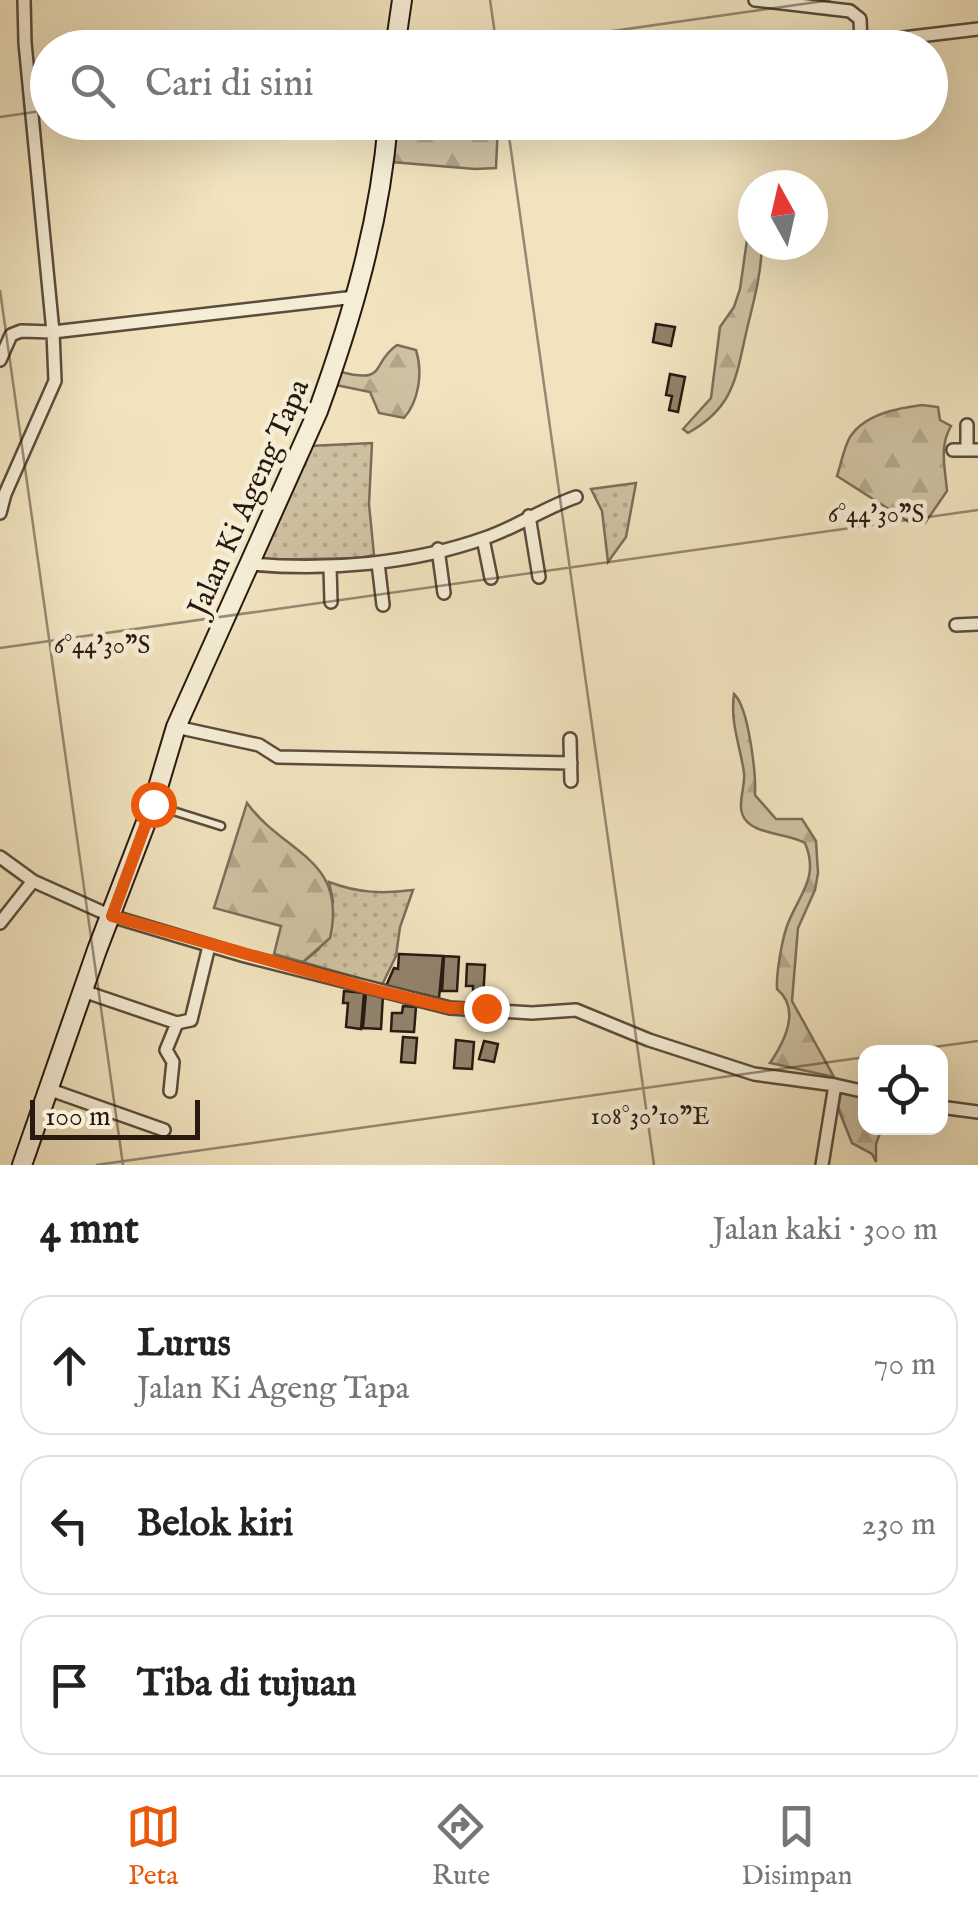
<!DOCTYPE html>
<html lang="id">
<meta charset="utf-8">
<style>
body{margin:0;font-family:"IM FELL English",serif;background:#f6f6f6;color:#222}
.controls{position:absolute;right:30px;bottom:30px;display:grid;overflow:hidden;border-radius:20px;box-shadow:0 10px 40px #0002}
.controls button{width:90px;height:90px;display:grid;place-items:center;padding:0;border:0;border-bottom:2px solid #e0e0e0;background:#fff;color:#222;font:50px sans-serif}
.compass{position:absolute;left:738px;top:170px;width:90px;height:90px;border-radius:50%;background:#fff;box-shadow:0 10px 40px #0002;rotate:352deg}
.scale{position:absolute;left:30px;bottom:25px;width:170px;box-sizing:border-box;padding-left:10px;border:5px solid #291911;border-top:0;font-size:28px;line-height:35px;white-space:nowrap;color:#291911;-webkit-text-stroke:8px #f5edd5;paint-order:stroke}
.stop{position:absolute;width:30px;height:30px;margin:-22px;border:8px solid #ea580c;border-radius:50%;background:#fff}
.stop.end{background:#ea580c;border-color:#fff;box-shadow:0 2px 10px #0008}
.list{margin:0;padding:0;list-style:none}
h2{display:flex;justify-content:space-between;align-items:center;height:130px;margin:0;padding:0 40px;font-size:42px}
h2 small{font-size:32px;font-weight:400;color:#767676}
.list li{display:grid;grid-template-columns:65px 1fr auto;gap:30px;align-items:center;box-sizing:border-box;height:140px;margin:0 20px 20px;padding:0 20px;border:2px solid #e0e0e0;border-radius:30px}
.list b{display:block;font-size:38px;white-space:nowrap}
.list p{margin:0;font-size:32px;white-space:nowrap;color:#767676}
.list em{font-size:32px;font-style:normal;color:#767676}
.icon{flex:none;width:55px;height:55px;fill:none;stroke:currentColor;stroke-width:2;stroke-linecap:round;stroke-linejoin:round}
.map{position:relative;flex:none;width:978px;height:1165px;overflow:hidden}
.search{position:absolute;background:#fff;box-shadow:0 10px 40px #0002;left:30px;right:30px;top:30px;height:110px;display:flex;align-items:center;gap:25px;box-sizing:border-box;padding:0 35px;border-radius:55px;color:#767676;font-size:38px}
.sheet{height:610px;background:#fff}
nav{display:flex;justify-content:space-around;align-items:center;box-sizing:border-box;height:140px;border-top:2px solid #e0e0e0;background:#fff;font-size:28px;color:#767676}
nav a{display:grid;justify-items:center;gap:5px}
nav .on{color:#ea580c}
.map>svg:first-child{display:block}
.grass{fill:url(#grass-dots);stroke:#7c6d59;stroke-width:2.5}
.forest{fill:url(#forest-firs);stroke:#7c6d59;stroke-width:2.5}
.building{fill:#90826b;stroke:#291911;stroke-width:2.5}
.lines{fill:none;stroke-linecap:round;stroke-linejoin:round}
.lane-casing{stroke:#5b4c3c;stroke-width:11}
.street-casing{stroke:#5b4c3c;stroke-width:16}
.secondary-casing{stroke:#291911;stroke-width:22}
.lane{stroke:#f5edd5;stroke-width:6}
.street{stroke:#f5edd5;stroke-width:11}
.secondary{stroke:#f5edd5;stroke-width:18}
.route{stroke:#ea580c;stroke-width:12}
.ticks{fill:none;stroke:#291911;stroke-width:2.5;stroke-opacity:0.45}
.labels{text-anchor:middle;stroke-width:9;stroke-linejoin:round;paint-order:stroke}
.street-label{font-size:30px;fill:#291911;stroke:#f5edd5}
.ticks-label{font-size:25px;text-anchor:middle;fill:#291911;stroke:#f5edd5;stroke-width:9;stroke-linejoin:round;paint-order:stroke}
</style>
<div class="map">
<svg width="978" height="1165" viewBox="0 0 978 1165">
<defs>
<pattern id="grass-dots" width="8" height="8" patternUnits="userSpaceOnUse" patternTransform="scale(2.5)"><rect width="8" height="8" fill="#cec1a1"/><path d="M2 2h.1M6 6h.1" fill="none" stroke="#b1a58a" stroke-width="1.8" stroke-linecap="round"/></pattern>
<pattern id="forest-firs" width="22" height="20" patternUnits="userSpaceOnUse" patternTransform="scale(2.5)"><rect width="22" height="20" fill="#cec1a1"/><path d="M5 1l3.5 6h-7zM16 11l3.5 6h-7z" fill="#b1a58a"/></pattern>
</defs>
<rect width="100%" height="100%" fill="#f0e3be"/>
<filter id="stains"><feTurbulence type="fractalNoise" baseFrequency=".002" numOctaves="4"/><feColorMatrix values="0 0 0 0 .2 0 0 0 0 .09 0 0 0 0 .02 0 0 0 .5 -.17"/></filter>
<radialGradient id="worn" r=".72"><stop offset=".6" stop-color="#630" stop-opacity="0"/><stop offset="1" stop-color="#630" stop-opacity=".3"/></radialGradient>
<path class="grass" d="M372 443 369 504 374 555 360 558 258 560 309 446Z
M636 483 626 537 608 562 602 511 591 489Z
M329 882C358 893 383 894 413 890L400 927 396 956 382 985 303 962 319 949 333 901Z"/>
<path class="forest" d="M395 123H498L496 168 475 169 392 162Z
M753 198V245H762C761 275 754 300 747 329 736 376 735 407 688 433L683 429 711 398 720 327 734 307 740 289Z
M397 345 416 350C423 372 419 401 404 418L379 413 370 392 336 385 341 372C388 384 370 364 397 345Z
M922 405 938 407 940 420 951 426C939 447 945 467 947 491L925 523 909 522 837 476C841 464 844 447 850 437 865 414 898 408 922 405Z
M734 694C749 708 756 774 755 795L776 819H802L816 841 818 873 815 890 798 928 792 1001 834 1077 770 1063C785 1041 801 1009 777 989 776 974 782 940 787 926 798 895 820 879 805 843 789 834 765 835 751 825 732 812 746 790 744 773 740 744 730 724 734 694Z
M247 803C284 854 348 858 330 938L303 962 274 954 281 926 214 908Z
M841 1092 865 1099 866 1128H882L876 1144V1162L872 1154 852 1143 838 1108Z"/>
<path class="building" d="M656 324 675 327 671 346 653 342Z
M670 374 685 377 678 412 669 410 672 396 666 395Z
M399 954 443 956 439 998 386 986 394 968 398 969Z
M444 956 459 957 457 991H442Z
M467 964 485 965 483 999 473 998V986H466Z
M344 991 364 993 361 1029 346 1027 348 1003H343Z
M366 993 383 995 381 1029 363 1028Z
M403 1006 416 1007 414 1032 391 1031 392 1013H402Z
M403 1037 417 1038 415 1063 401 1062Z
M456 1040 474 1042 472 1069 454 1068Z
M484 1041 498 1044 494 1062 479 1059Z"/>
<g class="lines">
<defs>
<path id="lane" d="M154 805 221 826"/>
<path id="street" d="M755 0 850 11 860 19 861 43 978 29
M0 360 11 335 21 331 53 332 355 297
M953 450H978
M967 450V425
M0 513 5 494 55 381 53 332 25 43 24 0
M529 516 539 577
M483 539 491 578
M438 549 444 593
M378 563 383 605
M250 564C327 571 412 564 485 538 517 527 544 508 576 497
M330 567 331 602
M956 625 978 624
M176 727 259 745 278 757 571 763
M570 739 571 781
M0 857 33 881 111 916 245 956 450 1008 532 1013 576 1010 649 1040 754 1074 835 1085 866 1092
M0 923 33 881
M83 991 177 1023 191 1020 209 946
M48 1089 164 1130
M170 1091 173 1062 166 1050 177 1023
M940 1107 978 1112
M822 1165 835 1085"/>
<path id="secondary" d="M395 48 402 0
M22 1165 97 950 153 804 176 727 318 411C352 317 380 222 388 122"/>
</defs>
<use href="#lane" class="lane-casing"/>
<use href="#street" class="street-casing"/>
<use href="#secondary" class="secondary-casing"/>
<use href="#lane" class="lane"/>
<use href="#street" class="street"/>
<use href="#secondary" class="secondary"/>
</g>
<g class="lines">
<path class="route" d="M153 804 112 916 367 988 450 1008H486"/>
</g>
<path class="ticks" d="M490 0 497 48M493 48 831 0M0 117 48 110M507 122 654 1165M0 290 123 1165M0 648 978 510M897 1052 978 1041M96 1165 866 1057"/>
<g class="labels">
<g class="street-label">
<text transform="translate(248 497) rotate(-66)" y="10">Jalan Ki Ageng Tapa</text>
</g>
</g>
<g class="ticks-label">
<text x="876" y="522">6°44'30"S</text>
<text x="102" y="653">6°44'30"S</text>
<text x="650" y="1124">108°30'10"E</text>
</g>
<rect width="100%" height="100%" filter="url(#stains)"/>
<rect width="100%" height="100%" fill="url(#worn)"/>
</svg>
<div class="controls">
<button><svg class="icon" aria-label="locate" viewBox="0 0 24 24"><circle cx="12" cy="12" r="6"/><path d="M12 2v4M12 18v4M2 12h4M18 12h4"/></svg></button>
</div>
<svg class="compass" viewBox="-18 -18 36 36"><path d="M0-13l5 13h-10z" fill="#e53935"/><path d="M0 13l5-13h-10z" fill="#767676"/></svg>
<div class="scale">100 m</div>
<div class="stop" style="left:153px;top:804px"></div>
<div class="stop end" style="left:486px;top:1008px"></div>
<div class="search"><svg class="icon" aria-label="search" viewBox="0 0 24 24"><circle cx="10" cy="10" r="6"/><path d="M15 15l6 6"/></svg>Cari di sini</div>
</div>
<section class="sheet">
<h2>4 mnt<small>Jalan kaki · 300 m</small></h2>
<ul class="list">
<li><svg class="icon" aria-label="ahead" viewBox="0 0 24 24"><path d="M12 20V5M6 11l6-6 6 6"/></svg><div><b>Lurus</b><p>Jalan Ki Ageng Tapa</p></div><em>70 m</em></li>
<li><svg class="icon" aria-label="left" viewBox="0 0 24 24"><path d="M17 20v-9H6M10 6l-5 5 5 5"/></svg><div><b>Belok kiri</b></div><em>230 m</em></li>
<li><svg class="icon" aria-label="arrive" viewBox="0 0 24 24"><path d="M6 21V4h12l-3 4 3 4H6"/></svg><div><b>Tiba di tujuan</b></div></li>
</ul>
</section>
<nav>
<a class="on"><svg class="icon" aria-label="map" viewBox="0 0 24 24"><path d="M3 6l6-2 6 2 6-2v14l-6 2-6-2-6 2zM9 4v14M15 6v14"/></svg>Peta</a>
<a><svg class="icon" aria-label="directions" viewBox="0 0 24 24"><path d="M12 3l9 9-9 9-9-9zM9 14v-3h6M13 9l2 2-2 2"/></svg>Rute</a>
<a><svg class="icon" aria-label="saved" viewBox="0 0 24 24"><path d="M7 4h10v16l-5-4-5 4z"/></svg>Disimpan</a>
</nav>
